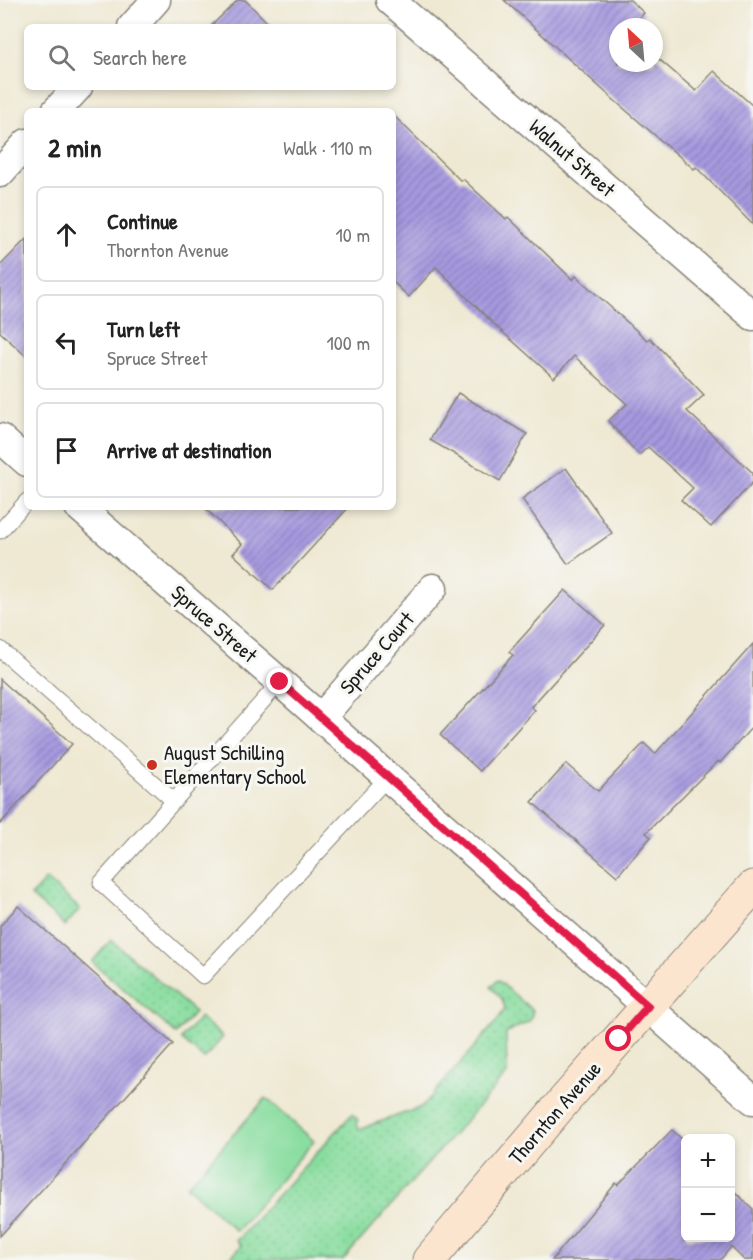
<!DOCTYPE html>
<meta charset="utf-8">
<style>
body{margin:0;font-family:"Patrick Hand",sans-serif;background:#f2f2f2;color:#222}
.controls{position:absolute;right:18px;bottom:18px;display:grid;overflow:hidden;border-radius:9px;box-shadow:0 3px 9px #0003}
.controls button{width:54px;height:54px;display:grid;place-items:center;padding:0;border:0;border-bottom:2px solid #e0e0e0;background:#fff;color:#222;font:30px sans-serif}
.compass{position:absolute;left:609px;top:18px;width:54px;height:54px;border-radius:50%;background:#fff;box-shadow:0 3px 9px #0003;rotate:334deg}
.stop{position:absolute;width:18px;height:18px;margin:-14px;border:4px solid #e11d48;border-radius:50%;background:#fff}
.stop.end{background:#e11d48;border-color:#fff;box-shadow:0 2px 6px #0008}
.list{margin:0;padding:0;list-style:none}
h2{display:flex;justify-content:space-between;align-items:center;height:78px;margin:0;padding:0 24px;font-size:26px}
h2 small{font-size:20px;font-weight:400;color:#767676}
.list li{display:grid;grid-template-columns:39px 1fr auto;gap:18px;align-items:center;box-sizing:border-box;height:96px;margin:0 12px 12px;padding:0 12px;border:2px solid #e0e0e0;border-radius:9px}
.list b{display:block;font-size:22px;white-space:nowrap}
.list p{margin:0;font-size:20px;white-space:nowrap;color:#767676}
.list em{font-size:20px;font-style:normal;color:#767676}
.icon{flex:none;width:33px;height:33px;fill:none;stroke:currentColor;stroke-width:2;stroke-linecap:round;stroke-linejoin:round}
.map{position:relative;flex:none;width:753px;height:1260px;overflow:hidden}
.search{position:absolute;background:#fff;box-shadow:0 3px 9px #0003;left:24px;top:24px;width:372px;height:66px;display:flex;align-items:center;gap:15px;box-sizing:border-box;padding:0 21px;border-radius:9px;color:#767676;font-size:22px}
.panel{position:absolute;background:#fff;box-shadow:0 3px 9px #0003;left:24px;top:108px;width:372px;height:402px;border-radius:9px}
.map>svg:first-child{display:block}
.grass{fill:url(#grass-dots);stroke:#527c5e;stroke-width:1.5}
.pitch{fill:#88dd9f;stroke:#527c5e;stroke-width:1.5}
.building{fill:url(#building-hatch)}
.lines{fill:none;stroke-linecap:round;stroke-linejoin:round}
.lane-casing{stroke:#868278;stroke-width:17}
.street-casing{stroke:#868278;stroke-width:31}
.secondary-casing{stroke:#868278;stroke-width:35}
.lane{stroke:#fff;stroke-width:15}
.street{stroke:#fff;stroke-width:28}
.secondary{stroke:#fce5cf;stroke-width:33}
.route{stroke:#e11d48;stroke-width:8}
.poi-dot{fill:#c8321e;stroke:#f6f6f2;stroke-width:2}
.labels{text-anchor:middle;stroke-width:6;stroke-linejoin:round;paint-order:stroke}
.street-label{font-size:21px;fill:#1c1c1c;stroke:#f6f6f2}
.poi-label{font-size:21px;fill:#1c1c1c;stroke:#f6f6f2;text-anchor:start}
</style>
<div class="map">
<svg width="753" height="1260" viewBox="0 0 753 1260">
<defs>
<pattern id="grass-dots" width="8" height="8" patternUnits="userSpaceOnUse" patternTransform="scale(1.5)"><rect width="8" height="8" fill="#88dd9f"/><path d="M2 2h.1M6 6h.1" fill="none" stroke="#75bd88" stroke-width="1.8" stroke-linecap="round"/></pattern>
<pattern id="building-hatch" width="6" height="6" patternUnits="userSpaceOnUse" patternTransform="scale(1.5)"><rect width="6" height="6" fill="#a79ae0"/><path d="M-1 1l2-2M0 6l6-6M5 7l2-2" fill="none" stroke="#877db5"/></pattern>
</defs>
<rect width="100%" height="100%" fill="#f6f6f2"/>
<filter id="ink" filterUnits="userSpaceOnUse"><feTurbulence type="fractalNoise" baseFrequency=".0167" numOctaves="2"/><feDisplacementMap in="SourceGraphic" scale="12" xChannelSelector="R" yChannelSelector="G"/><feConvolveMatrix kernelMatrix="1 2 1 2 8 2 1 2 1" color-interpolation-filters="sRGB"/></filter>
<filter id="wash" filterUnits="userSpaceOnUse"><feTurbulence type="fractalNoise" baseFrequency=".008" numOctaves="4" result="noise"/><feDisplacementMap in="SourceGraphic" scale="24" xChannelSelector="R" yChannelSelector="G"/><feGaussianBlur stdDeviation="1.35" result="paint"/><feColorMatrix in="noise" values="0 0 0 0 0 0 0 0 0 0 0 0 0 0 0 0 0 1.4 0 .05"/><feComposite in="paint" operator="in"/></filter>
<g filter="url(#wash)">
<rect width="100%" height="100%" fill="#efe9d3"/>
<path class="grass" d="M46 879 80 909 65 926 31 896Z
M111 940 195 1012 176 1034 92 962Z
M498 980 533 1011 530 1021 506 1033 507 1074 343 1260H228L241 1246 236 1241 352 1114 358 1120 356 1123 359 1129 422 1107 496 1022 505 1009 502 999 491 987Z
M200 1017 223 1037 204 1059 181 1039Z"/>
<path class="pitch" d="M266 1098 314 1141 236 1231 187 1186Z"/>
<g id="blocks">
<path class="building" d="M238 0H245L272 27H210Z
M504 0H630L644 13 631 27H618V63H654V55L696 91 714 71 753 106V225L696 167 694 169 614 100Z
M393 115 461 181 463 179 506 219 508 217 573 280 576 276 647 340 650 338 704 395 687 411 753 473V482L711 527 681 500 693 488 648 447 639 455 608 421 627 404 574 356 554 378 497 327 436 267 409 297 393 282Z
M27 238V357L0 332V266Z
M458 393 527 434 500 481 430 440Z
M566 468 612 533 568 564 522 499Z
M204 507H349L273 590 233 554 242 544Z
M565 590 605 625 531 707 535 710 480 771 440 735 513 655 509 652Z
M753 644V726L720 763 718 761 646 833 651 837 617 876 532 802 566 764 598 791 644 743 655 754Z
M0 679 72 744 0 824Z
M18 906 173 1044 0 1236V926Z
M672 1130 686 1143V1238H730V1187L753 1209V1260H744L731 1247 720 1260H552L616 1183 618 1185Z"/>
</g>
</g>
<g filter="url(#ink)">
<use href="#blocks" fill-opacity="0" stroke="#868278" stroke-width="1.5"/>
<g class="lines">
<defs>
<path id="lane" d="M0 531 27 501
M0 649 174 801 280 682
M174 801 101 883 203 976 388 777"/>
<path id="street" d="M390 0 753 316
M132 27 156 0
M56 111 78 87
M0 173 27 143
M0 438 27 462
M79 507 280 682 753 1100
M321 718 433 588"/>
<path id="secondary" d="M429 1260 564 1101 753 887"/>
</defs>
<use href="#lane" class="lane-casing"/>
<use href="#street" class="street-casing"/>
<use href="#secondary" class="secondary-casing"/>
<use href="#lane" class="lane"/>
<use href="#street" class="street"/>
<use href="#secondary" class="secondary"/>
</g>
</g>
<g class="lines" filter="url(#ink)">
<path class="route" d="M280 682 648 1006 619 1039"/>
</g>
<circle class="poi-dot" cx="152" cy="765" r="6"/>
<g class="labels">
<g class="street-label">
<text transform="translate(572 158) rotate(41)" y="7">Walnut Street</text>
<text transform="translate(214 624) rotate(41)" y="7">Spruce Street</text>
<text transform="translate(377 653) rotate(-49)" y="7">Spruce Court</text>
<text transform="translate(555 1113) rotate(-49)" y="7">Thornton Avenue</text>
</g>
<g class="poi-label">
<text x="164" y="760">August Schilling<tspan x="164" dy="24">Elementary School</tspan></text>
</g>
</g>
</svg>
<div class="controls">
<button>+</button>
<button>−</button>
</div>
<svg class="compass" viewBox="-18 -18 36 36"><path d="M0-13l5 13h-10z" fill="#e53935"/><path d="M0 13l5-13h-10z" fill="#767676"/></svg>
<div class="stop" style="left:619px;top:1039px"></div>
<div class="stop end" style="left:280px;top:682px"></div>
<div class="search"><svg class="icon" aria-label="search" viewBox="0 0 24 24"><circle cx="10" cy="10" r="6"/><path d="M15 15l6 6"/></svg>Search here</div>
<section class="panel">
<h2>2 min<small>Walk · 110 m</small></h2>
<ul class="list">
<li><svg class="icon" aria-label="ahead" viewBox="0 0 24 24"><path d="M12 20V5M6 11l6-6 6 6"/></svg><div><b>Continue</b><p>Thornton Avenue</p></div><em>10 m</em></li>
<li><svg class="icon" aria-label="left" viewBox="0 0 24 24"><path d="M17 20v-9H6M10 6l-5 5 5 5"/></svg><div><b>Turn left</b><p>Spruce Street</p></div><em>100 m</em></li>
<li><svg class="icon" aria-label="arrive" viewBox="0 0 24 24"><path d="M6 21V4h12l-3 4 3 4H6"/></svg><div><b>Arrive at destination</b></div></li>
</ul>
</section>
</div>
